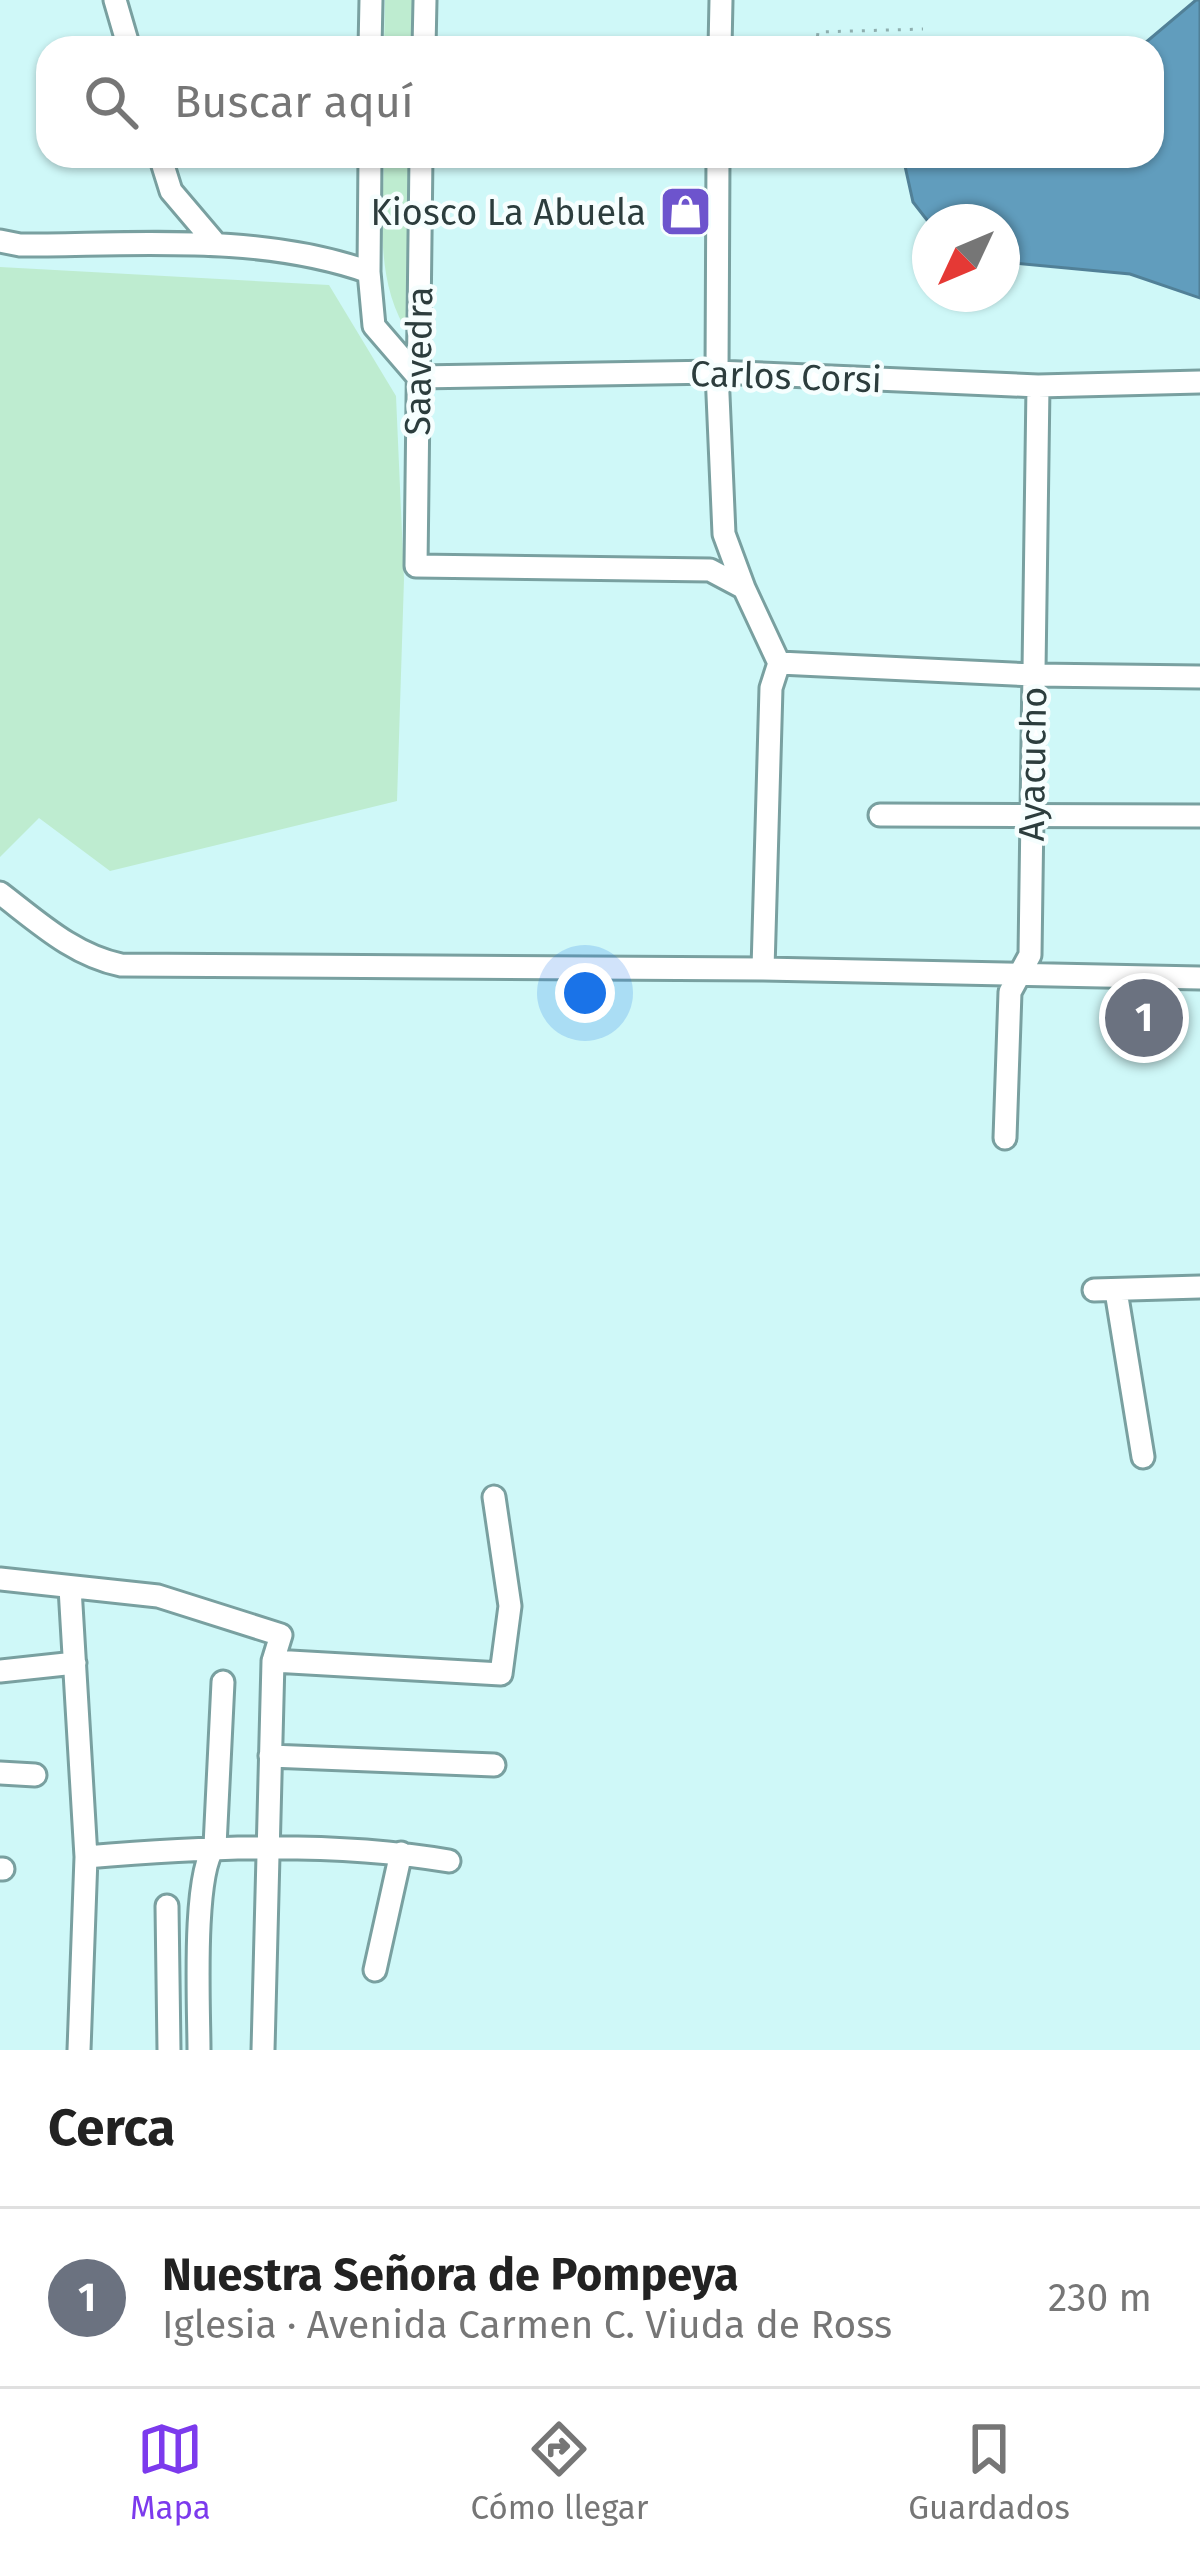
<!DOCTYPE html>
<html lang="es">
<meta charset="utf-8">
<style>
body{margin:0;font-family:"Fira Sans",sans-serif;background:#f6f6f6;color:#222}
.compass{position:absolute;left:912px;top:204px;width:108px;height:108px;border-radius:50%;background:#fff;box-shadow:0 3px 9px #0004;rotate:226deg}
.you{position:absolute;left:585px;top:993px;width:42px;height:42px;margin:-30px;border:9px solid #fff;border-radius:50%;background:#1a73e8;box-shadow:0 0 0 18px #1a73e833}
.badge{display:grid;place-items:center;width:78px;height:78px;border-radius:50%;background:#7c3aed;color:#fff;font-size:39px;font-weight:700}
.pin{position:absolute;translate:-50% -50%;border:6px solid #fff;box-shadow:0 3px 12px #0006}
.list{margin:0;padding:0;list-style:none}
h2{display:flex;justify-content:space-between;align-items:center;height:156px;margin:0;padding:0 48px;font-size:51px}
h2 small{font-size:39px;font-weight:400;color:#767676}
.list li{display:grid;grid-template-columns:78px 1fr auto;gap:36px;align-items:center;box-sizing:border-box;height:180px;padding:0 48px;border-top:3px solid #e0e0e0}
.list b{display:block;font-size:45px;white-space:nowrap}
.list p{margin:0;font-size:39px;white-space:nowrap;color:#767676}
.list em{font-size:39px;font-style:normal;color:#767676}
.icon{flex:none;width:66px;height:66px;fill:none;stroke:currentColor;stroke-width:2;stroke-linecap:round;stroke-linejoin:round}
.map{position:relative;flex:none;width:1200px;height:2050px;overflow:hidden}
.search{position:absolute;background:#fff;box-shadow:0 3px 9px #0004;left:36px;right:36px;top:36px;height:132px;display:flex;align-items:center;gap:30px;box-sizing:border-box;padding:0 42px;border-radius:36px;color:#767676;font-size:45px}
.sheet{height:336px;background:#fff}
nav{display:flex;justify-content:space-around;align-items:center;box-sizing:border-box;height:168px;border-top:3px solid #e0e0e0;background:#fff;font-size:33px;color:#767676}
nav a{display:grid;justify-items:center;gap:6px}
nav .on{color:#7c3aed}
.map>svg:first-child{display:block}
.green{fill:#beecd0}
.water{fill:#619dbd;stroke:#518097;stroke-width:3}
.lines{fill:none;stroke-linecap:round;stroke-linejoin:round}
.minor-casing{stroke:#79a0a0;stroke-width:27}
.path{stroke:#8fafaf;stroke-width:3;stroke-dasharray:3 9;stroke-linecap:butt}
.minor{stroke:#fff;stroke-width:21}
.labels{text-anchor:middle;stroke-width:9;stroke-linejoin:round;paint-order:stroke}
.poi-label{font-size:36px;fill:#2c3d3d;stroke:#f6fefe;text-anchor:end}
.street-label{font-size:36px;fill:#2c3d3d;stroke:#f6fefe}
</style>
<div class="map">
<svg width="1200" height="2050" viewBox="0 0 1200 2050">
<rect width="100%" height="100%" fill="#cff8f8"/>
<path class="green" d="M385 0H413V48H384Z
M384 156H412L410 336C374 283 383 217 384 156Z
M0 267 329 285 396 396 404 579 397 801 110 871 39 818 0 857Z"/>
<path class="water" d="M1196 0H1200V298L1130 274 1002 262V222L930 224 913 202 905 166 912 156H1152V48H1139Z"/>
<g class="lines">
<defs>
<path id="minor" d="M115 0 129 48
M370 48 371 0
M424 48 425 0
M720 48 721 0
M160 156 171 191 216 244
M370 156 369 272 374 326 418 377
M421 156 416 566 710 570 744 588
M718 156 717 372 724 534 744 588 779 663 771 688 763 969
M0 241 20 245C135 245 259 233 369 272
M418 377 717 372 1038 386 1200 382
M779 663 1034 675 1200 677
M880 815 1200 816
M0 893C38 922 73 955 121 965L763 969 1200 978
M1005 1138 1010 992 1030 955 1038 386
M1094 1290 1200 1287
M1116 1291 1143 1457
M0 1579 158 1596 281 1635 273 1661 263 2050
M70 1588 86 1857 79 2050
M273 1661 501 1674 510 1606 494 1497
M0 1671 75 1663
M270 1756 494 1765
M0 1773 35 1775
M86 1857C206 1847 330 1841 449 1861
M0 1869H3
M167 1906 169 2050
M375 1970 401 1853
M199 2050C199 2009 192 1874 215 1846L223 1682"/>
</defs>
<use href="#minor" class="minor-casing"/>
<path class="path" d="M816 48 818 32 923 29"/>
<use href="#minor" class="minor"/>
</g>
<defs>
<symbol id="shop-square" viewBox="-11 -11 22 22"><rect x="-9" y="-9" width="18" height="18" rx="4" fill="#6d54cd" stroke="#f6fefe"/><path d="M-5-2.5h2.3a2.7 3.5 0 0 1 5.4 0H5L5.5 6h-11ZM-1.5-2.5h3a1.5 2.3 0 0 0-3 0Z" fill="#fff"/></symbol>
</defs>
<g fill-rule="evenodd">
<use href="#shop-square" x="656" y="182" width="59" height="59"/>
</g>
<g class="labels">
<g class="poi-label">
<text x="646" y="225">Kiosco La Abuela</text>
</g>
<g class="street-label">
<text transform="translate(418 361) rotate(-89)" y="13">Saavedra</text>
<text transform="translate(786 376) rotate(2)" y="13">Carlos Corsi</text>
<text transform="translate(1032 764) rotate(-89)" y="13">Ayacucho</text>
</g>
</g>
</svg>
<svg class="compass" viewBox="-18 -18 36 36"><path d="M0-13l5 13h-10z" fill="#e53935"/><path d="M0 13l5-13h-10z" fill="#767676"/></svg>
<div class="you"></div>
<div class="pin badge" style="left:1144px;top:1018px;background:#6b7280">1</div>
<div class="search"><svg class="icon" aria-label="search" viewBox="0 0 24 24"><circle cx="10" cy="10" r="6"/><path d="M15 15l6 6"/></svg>Buscar aquí</div>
</div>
<section class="sheet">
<h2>Cerca<small></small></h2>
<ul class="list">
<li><span class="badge" style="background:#6b7280">1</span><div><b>Nuestra Señora de Pompeya</b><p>Iglesia · Avenida Carmen C. Viuda de Ross</p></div><em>230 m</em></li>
</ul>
</section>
<nav>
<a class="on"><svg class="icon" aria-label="map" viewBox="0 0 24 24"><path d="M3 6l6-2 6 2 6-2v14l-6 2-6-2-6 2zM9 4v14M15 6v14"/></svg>Mapa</a>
<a><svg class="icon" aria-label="directions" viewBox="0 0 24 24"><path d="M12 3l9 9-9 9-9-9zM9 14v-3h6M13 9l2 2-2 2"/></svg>Cómo llegar</a>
<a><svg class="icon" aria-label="saved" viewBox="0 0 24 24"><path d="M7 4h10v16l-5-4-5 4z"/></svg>Guardados</a>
</nav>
